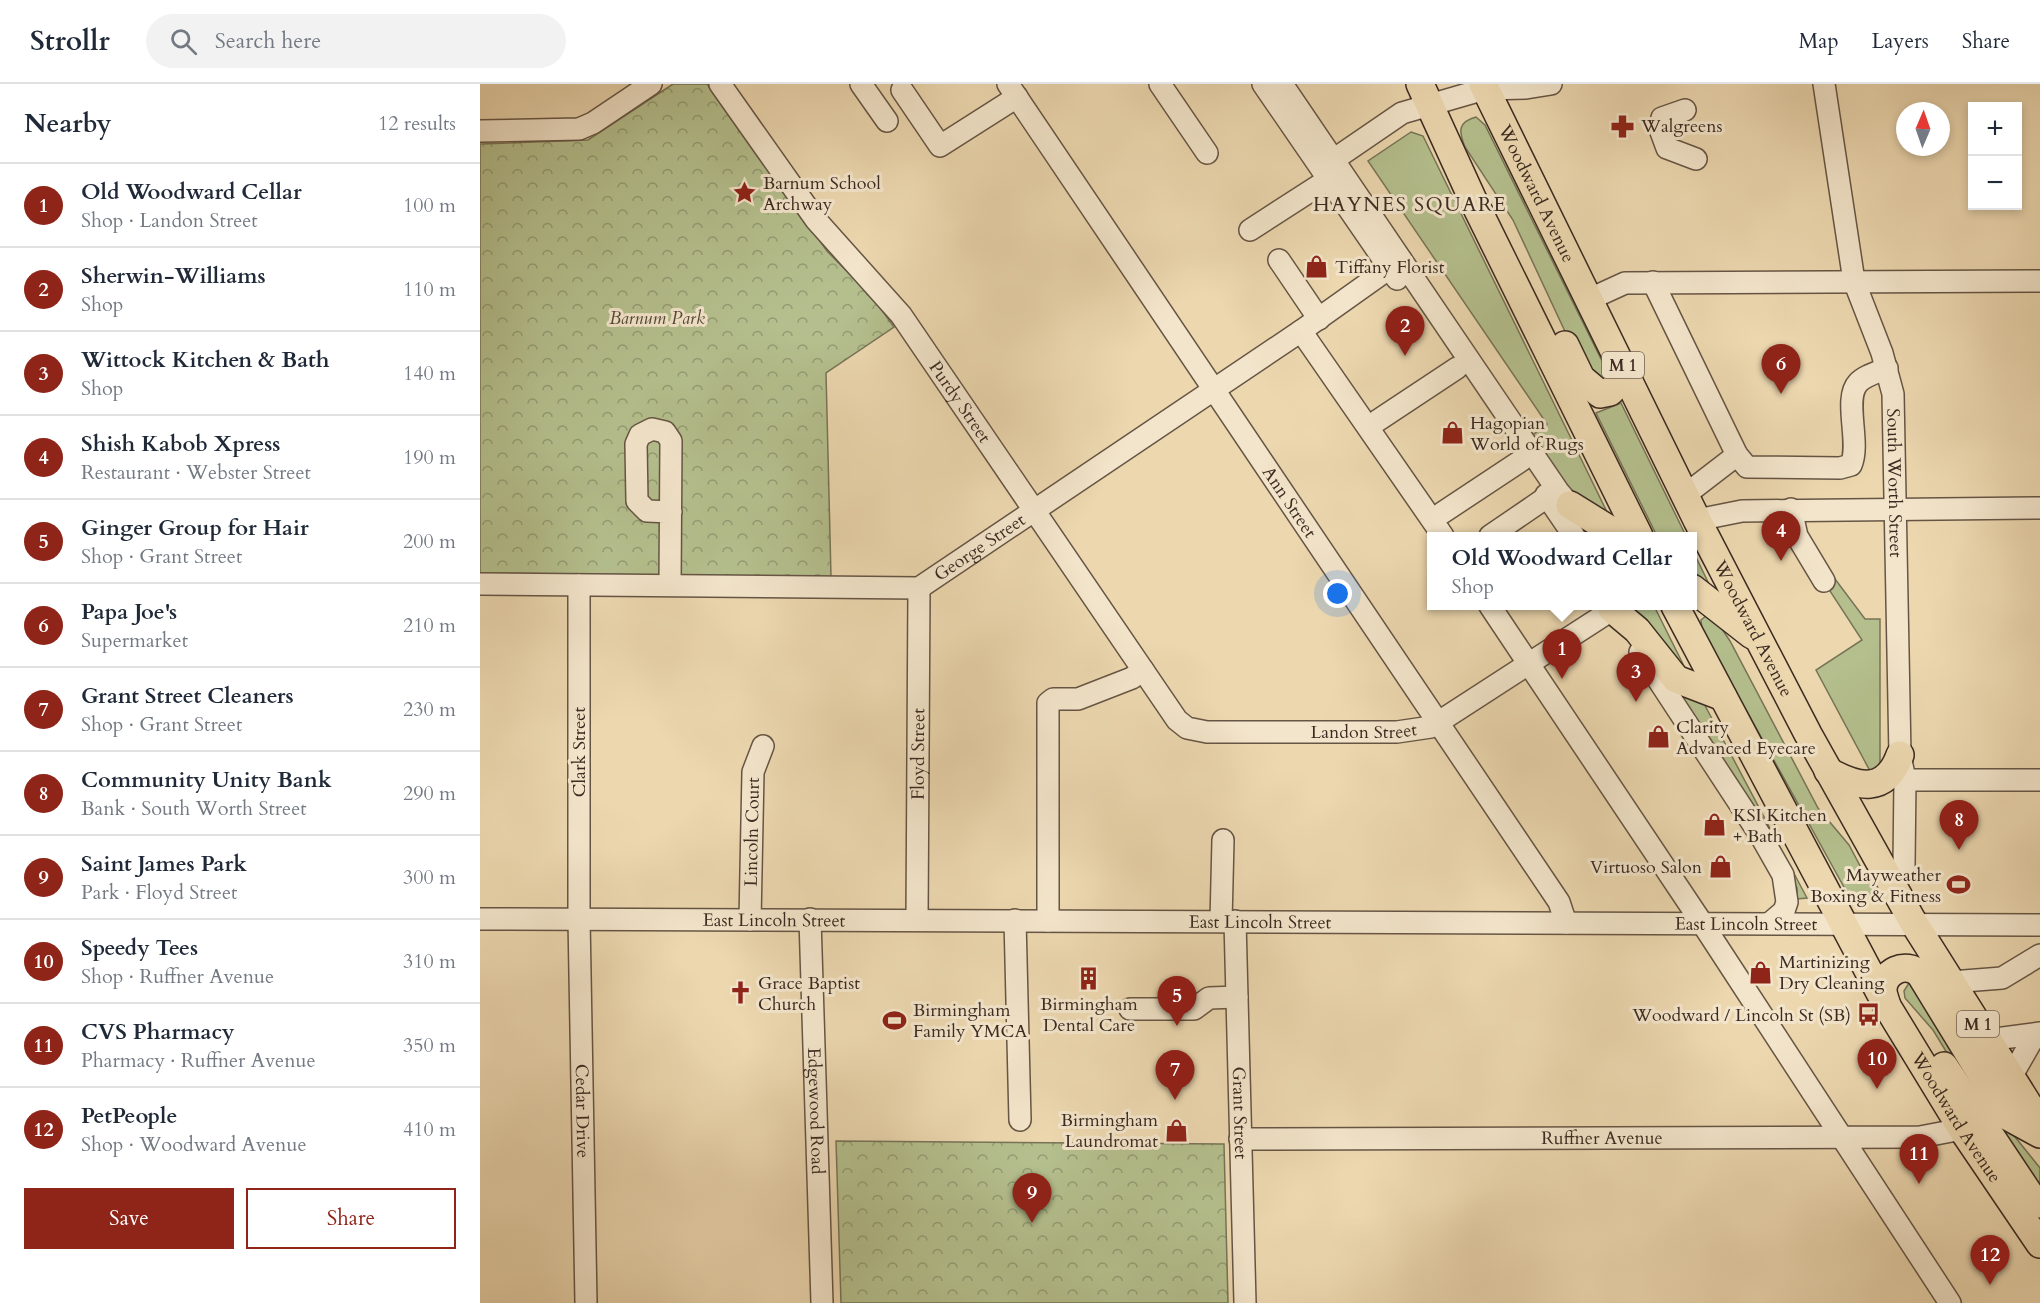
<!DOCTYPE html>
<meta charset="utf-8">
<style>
body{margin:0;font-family:Cardo,serif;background:#f2f2f3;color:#1f2937}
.controls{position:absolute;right:18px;top:18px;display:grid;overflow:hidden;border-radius:0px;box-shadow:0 3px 9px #0003}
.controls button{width:54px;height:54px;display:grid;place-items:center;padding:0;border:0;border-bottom:2px solid #e0e1e3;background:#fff;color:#1f2937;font:30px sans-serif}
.compass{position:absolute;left:1416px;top:18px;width:54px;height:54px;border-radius:50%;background:#fff;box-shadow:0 3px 9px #0003;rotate:2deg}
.you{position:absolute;left:858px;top:510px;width:21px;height:21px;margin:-15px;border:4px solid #fff;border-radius:50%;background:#1a73e8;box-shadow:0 0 0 9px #1a73e833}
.badge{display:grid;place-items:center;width:39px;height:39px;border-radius:50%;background:#8f2418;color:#fff;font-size:20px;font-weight:700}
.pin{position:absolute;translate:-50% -50px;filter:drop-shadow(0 2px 3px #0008)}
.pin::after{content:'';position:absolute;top:32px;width:21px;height:18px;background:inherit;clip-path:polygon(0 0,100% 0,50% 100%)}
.popup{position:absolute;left:947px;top:448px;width:270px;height:78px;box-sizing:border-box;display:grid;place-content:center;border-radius:0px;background:#fff;filter:drop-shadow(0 2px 4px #0005);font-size:20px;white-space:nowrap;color:#747a83}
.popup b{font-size:22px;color:#1f2937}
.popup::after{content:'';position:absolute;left:50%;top:100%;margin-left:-12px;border:12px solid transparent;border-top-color:#fff}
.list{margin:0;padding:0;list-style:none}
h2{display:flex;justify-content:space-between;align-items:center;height:78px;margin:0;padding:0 24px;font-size:26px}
h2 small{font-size:20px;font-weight:400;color:#747a83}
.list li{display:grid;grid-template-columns:39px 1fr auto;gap:18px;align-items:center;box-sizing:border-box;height:84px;padding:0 24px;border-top:2px solid #e0e1e3}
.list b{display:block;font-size:22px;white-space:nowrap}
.list p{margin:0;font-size:20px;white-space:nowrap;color:#747a83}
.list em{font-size:20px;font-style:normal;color:#747a83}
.actions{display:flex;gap:12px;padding:18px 24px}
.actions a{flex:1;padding:14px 0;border:2px solid #8f2418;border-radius:0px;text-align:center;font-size:21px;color:#8f2418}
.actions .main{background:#8f2418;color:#fff}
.icon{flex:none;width:33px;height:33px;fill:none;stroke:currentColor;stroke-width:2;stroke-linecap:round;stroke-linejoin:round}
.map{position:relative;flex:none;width:1560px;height:1219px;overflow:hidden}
header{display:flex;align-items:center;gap:36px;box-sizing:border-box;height:84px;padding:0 30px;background:#fff;border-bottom:2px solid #e0e1e3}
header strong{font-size:28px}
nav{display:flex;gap:33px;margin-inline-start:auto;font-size:21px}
.search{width:420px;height:54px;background:#f2f2f3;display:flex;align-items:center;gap:15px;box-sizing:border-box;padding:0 21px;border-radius:33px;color:#747a83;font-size:22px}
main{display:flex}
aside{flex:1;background:#fff}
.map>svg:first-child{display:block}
.grass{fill:#b4bf8d;stroke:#777457;stroke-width:1.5}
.forest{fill:url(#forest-crowns);stroke:#777457;stroke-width:1.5}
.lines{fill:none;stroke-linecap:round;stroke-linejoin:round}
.minor-casing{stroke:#654;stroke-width:24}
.major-casing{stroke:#3a2a21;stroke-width:30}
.minor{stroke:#f3e5cb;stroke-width:21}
.major{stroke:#ecd7af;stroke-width:27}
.labels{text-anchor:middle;stroke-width:6;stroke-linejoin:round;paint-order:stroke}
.shield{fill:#f3e5cb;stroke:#726254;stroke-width:1.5}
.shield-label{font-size:16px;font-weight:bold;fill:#3a2a21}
.poi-label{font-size:18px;fill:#3a2a21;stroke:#f3e5cb;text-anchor:start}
.street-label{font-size:18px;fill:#3a2a21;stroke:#f3e5cb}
.park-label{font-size:18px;font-style:italic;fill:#524837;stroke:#f3e5cb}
.neighbourhood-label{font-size:20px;letter-spacing:1.5px;fill:#3a2a21;stroke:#f3e5cb}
</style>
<header>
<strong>Strollr</strong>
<div class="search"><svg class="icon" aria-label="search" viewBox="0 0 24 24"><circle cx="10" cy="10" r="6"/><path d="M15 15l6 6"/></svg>Search here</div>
<nav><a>Map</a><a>Layers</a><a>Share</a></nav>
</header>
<main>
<aside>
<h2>Nearby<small>12 results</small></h2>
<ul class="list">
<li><span class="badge">1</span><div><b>Old Woodward Cellar</b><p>Shop · Landon Street</p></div><em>100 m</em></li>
<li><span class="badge">2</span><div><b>Sherwin-Williams</b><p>Shop</p></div><em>110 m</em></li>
<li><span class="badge">3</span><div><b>Wittock Kitchen &amp; Bath</b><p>Shop</p></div><em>140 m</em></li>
<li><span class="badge">4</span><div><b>Shish Kabob Xpress</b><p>Restaurant · Webster Street</p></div><em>190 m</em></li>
<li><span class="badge">5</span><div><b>Ginger Group for Hair</b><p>Shop · Grant Street</p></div><em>200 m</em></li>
<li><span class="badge">6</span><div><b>Papa Joe's</b><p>Supermarket</p></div><em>210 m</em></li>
<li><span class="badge">7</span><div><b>Grant Street Cleaners</b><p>Shop · Grant Street</p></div><em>230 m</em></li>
<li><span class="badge">8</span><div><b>Community Unity Bank</b><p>Bank · South Worth Street</p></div><em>290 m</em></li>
<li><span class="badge">9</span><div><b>Saint James Park</b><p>Park · Floyd Street</p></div><em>300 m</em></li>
<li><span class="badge">10</span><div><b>Speedy Tees</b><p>Shop · Ruffner Avenue</p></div><em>310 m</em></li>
<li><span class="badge">11</span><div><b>CVS Pharmacy</b><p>Pharmacy · Ruffner Avenue</p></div><em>350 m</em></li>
<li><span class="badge">12</span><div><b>PetPeople</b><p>Shop · Woodward Avenue</p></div><em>410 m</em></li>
</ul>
<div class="actions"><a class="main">Save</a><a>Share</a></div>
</aside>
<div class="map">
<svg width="1560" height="1219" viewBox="0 0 1560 1219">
<defs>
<pattern id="forest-crowns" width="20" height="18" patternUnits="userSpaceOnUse" patternTransform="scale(1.5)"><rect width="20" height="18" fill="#b4bf8d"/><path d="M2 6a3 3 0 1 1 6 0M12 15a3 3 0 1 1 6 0" fill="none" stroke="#939b73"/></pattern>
</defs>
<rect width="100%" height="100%" fill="#ecd7af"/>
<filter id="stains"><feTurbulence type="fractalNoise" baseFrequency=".00333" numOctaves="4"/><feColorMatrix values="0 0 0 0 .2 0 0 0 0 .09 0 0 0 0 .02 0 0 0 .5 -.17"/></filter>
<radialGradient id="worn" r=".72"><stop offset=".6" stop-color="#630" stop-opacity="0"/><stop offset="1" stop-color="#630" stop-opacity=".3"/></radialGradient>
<path class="grass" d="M996 33 1005 41 1122 277 1127 294 1121 299 1103 286 1033 136 985 63C979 48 977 38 996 33Z
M931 48 943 52 1128 430 1127 435 1085 402 1050 353 1067 340 888 77Z
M1141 319 1206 452H1177L1116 329Z
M1212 465 1230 502 1213 495Z
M1352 491 1385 535H1400V684L1390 687 1336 586 1382 556 1348 504Z
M1153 522H1174L1206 586 1152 527Z
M1226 532 1234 533 1250 557 1338 724 1369 761 1396 812 1370 814 1222 546 1221 536Z
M1195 604 1221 614 1327 814 1317 815V804L1288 748Z
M1429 899 1438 904 1519 1033 1560 1084V1109L1508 1036 1453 946 1425 914 1424 907Z"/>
<path class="forest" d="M193 0H227L347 167 393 214 414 243 346 289 351 493 0 489V60L108 56Z
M356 1057 744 1060 748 1219H361Z"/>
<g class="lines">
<defs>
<g id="minor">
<path id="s1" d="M240 0 336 136 421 231 697 636 707 644 727 648H917L951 643 1138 522"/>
<path d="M381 0 407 37"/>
<path id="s2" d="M528 0 1079 818 1086 839"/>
<path d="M680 0 727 69"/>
<path d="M783 0 917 195"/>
<path d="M802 0 1078 407 1099 432"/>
<path id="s3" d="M1344 0 1374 197 1402 269 1413 310 1420 671 1425 696 1424 781 1413 804"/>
<path d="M422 6 460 62 537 13"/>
<path d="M1205 26 1182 34 1180 45 1187 64 1216 75"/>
<path d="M0 47 99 45 113 39 171 0"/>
<path d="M843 83 922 29 1005 5 1046 4 1071 0"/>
<path d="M770 146 849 95"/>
<path d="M799 176 839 235"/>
<path d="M1173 198 1257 371 1267 383 1360 384 1371 381C1381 359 1363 315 1378 299 1384 292 1398 288 1407 284"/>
<path d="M1110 215 1145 199 1560 197"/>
<path d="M821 247 963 452"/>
<path d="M897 337 977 284"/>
<path d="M1066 411 1094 452"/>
<path d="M1205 411 1257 371"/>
<path d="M1311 425 1317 452 1344 497"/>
<path d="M962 429 1042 376"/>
<path d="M1217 436 1262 427 1560 424"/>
<path d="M1010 452 1067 413"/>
<path id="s4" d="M0 500 439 504 821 247 921 176"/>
<path id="s5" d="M99 501V835L106 1219"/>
<path d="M190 501 191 357 185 348 172 345 160 351 156 360 157 417 167 427 191 428"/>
<path d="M1010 522 1222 839 1470 1219"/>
<path d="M1160 568 1282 754 1303 791 1307 818 1304 827 1290 839"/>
<path d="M1425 696H1560"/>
<path id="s6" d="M0 835 1560 841"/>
<path id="s7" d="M330 835 342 1219"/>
<path id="s8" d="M270 836 273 688 283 662"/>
<path id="s9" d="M437 836 439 504"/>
<path d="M535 836 540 1036"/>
<path d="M568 837V619L573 615H598L652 594 663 586"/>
<path d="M741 837 743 756"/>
<path id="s10" d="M755 837 765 1219"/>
<path d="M1471 898 1522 894 1560 871"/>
<path d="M650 925H714L729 914 757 913"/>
<path d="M1508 956 1560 949"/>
<path d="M1531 993 1555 951"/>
<path id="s11" d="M760 1055 1440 1053 1482 1045"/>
</g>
<g id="major">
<path d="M940 0 993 116 1159 452"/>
<path id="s12" d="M1003 0 1217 436 1328 650 1432 836 1560 1039"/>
<path d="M1085 261 1101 294 1120 310 1130 308 1147 290"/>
<path d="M1090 421 1140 452"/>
<path d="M1212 504 1272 551"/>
<path id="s13" d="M1195 522 1407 922 1482 1045 1560 1160"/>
<path d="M1132 525 1157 546 1196 595 1243 613"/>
<path d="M1348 687C1378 704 1406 710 1420 671"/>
<path d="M1407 922C1406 918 1404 913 1403 908 1402 887 1426 877 1440 890L1527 1032 1560 1050"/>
<path d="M1464 982 1552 1114 1560 1120"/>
</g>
</defs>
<use href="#minor" class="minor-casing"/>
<use href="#major" class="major-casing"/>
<use href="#minor" class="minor"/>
<use href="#major" class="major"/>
</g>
<defs>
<symbol id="pharmacy-bare" viewBox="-9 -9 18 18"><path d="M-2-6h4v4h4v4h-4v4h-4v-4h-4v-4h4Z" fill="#8f2418" stroke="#f3e5cb" stroke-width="2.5" paint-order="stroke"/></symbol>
<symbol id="sight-bare" viewBox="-9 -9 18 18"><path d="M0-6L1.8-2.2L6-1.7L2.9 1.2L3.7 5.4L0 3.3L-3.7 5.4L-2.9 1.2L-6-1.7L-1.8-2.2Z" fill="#8f2418" stroke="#f3e5cb" stroke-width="2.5" paint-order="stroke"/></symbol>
<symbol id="shop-bare" viewBox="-9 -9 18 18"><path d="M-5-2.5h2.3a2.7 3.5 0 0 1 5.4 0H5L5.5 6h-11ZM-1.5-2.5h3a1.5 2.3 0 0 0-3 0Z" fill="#8f2418" stroke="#f3e5cb" stroke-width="2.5" paint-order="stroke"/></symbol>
<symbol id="stadium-bare" viewBox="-9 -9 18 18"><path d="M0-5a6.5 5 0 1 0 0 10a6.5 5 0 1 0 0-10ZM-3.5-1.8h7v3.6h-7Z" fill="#8f2418" stroke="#f3e5cb" stroke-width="2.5" paint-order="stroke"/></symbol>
<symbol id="building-bare" viewBox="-9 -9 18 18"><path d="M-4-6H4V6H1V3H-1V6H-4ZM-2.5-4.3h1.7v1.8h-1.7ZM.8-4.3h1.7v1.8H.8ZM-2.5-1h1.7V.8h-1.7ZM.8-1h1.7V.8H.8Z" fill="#8f2418" stroke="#f3e5cb" stroke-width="2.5" paint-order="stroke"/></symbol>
<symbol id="church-bare" viewBox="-9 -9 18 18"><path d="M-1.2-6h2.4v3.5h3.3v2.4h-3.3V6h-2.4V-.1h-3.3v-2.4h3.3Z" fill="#8f2418" stroke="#f3e5cb" stroke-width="2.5" paint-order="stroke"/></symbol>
<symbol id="bus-bare" viewBox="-9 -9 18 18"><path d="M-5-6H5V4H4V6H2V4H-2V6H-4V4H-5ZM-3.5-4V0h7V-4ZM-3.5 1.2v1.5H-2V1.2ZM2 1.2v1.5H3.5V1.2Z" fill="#8f2418" stroke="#f3e5cb" stroke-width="2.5" paint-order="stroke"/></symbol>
</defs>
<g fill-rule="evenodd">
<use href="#pharmacy-bare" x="1126" y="26" width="33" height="33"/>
<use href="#sight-bare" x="248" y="92" width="33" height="33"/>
<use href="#shop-bare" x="820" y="166" width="33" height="33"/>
<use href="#shop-bare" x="956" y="332" width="33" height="33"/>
<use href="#shop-bare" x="1162" y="636" width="33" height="33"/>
<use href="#shop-bare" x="1218" y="724" width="33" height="33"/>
<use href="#shop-bare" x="1224" y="766" width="33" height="33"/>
<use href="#stadium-bare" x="1462" y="784" width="33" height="33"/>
<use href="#shop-bare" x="1264" y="872" width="33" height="33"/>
<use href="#building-bare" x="592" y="878" width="33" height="33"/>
<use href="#church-bare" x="244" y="892" width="33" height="33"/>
<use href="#bus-bare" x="1372" y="914" width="33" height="33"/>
<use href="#stadium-bare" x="398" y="920" width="33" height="33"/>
<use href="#shop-bare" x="680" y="1030" width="33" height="33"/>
</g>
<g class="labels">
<g class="shield">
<rect x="1122" y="268" width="42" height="26" rx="4.5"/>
<rect x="1477" y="927" width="42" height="26" rx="4.5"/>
</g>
<g class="shield-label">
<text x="1143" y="287">M 1</text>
<text x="1498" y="946">M 1</text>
</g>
<g class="poi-label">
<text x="1161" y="48">Walgreens</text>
<text x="283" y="105">Barnum School<tspan x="283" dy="21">Archway</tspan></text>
<text x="855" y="189">Tiffany Florist</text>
<text x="990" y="345">Hagopian<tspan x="990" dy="21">World of Rugs</tspan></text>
<text x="1196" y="649">Clarity<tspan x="1196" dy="21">Advanced Eyecare</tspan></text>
<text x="1253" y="737">KSI Kitchen<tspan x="1253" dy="21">+ Bath</tspan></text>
<text x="1222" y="789" text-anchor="end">Virtuoso Salon</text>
<text x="1461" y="797" text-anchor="end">Mayweather<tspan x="1461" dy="21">Boxing &amp; Fitness</tspan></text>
<text x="1299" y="884">Martinizing<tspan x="1299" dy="21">Dry Cleaning</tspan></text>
<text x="278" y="905">Grace Baptist<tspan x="278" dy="21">Church</tspan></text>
<text x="609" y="926" text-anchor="middle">Birmingham<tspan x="609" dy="21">Dental Care</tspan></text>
<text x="433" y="932">Birmingham<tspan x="433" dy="21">Family YMCA</tspan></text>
<text x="1371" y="937" text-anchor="end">Woodward / Lincoln St (SB)</text>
<text x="678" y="1042" text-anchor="end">Birmingham<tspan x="678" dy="21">Laundromat</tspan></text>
</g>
<g class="street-label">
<text dy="6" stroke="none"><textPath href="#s12" startOffset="122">Woodward Avenue</textPath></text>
<text dy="6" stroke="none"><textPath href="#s1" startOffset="399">Purdy Street</textPath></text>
<text dy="6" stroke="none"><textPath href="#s3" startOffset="408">South Worth Street</textPath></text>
<text dy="6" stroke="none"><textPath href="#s2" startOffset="504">Ann Street</textPath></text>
<text dy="6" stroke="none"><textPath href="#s4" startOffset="512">George Street</textPath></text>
<text dy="6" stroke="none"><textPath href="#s12" startOffset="608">Woodward Avenue</textPath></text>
<text dy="6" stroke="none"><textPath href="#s1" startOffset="974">Landon Street</textPath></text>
<text transform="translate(99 668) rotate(-90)" y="6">Clark Street</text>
<text dy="6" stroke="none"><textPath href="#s9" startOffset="166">Floyd Street</textPath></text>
<text dy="6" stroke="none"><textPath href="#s8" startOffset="88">Lincoln Court</textPath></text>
<text dy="6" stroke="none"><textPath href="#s6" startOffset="294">East Lincoln Street</textPath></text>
<text dy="6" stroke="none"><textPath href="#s6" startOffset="780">East Lincoln Street</textPath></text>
<text dy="6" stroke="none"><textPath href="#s6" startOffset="1266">East Lincoln Street</textPath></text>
<text dy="6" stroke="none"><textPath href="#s5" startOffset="526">Cedar Drive</textPath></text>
<text dy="6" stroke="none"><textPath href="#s7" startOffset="192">Edgewood Road</textPath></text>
<text dy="6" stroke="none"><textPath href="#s10" startOffset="192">Grant Street</textPath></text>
<text dy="6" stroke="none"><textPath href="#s13" startOffset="584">Woodward Avenue</textPath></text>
<text dy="6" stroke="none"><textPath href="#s11" startOffset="362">Ruffner Avenue</textPath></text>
</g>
<g class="park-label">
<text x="177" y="240">Barnum Park</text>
</g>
<g class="neighbourhood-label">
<text x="930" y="127">HAYNES SQUARE</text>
</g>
</g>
<rect width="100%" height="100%" filter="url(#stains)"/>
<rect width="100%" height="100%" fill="url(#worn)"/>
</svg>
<div class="controls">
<button>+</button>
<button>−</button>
</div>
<svg class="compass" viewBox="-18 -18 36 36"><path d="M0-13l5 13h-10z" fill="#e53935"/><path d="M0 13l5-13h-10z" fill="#747a83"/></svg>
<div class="you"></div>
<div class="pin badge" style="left:1082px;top:595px">1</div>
<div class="popup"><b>Old Woodward Cellar</b>Shop</div>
<div class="pin badge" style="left:925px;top:272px">2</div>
<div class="pin badge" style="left:1156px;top:618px">3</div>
<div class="pin badge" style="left:1301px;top:477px">4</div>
<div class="pin badge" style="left:697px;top:942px">5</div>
<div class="pin badge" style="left:1301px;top:310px">6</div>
<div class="pin badge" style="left:695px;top:1016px">7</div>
<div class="pin badge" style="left:1479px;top:766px">8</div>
<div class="pin badge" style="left:552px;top:1139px">9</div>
<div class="pin badge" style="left:1397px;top:1005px">10</div>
<div class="pin badge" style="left:1439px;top:1100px">11</div>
<div class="pin badge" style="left:1510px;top:1201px">12</div>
</div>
</main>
